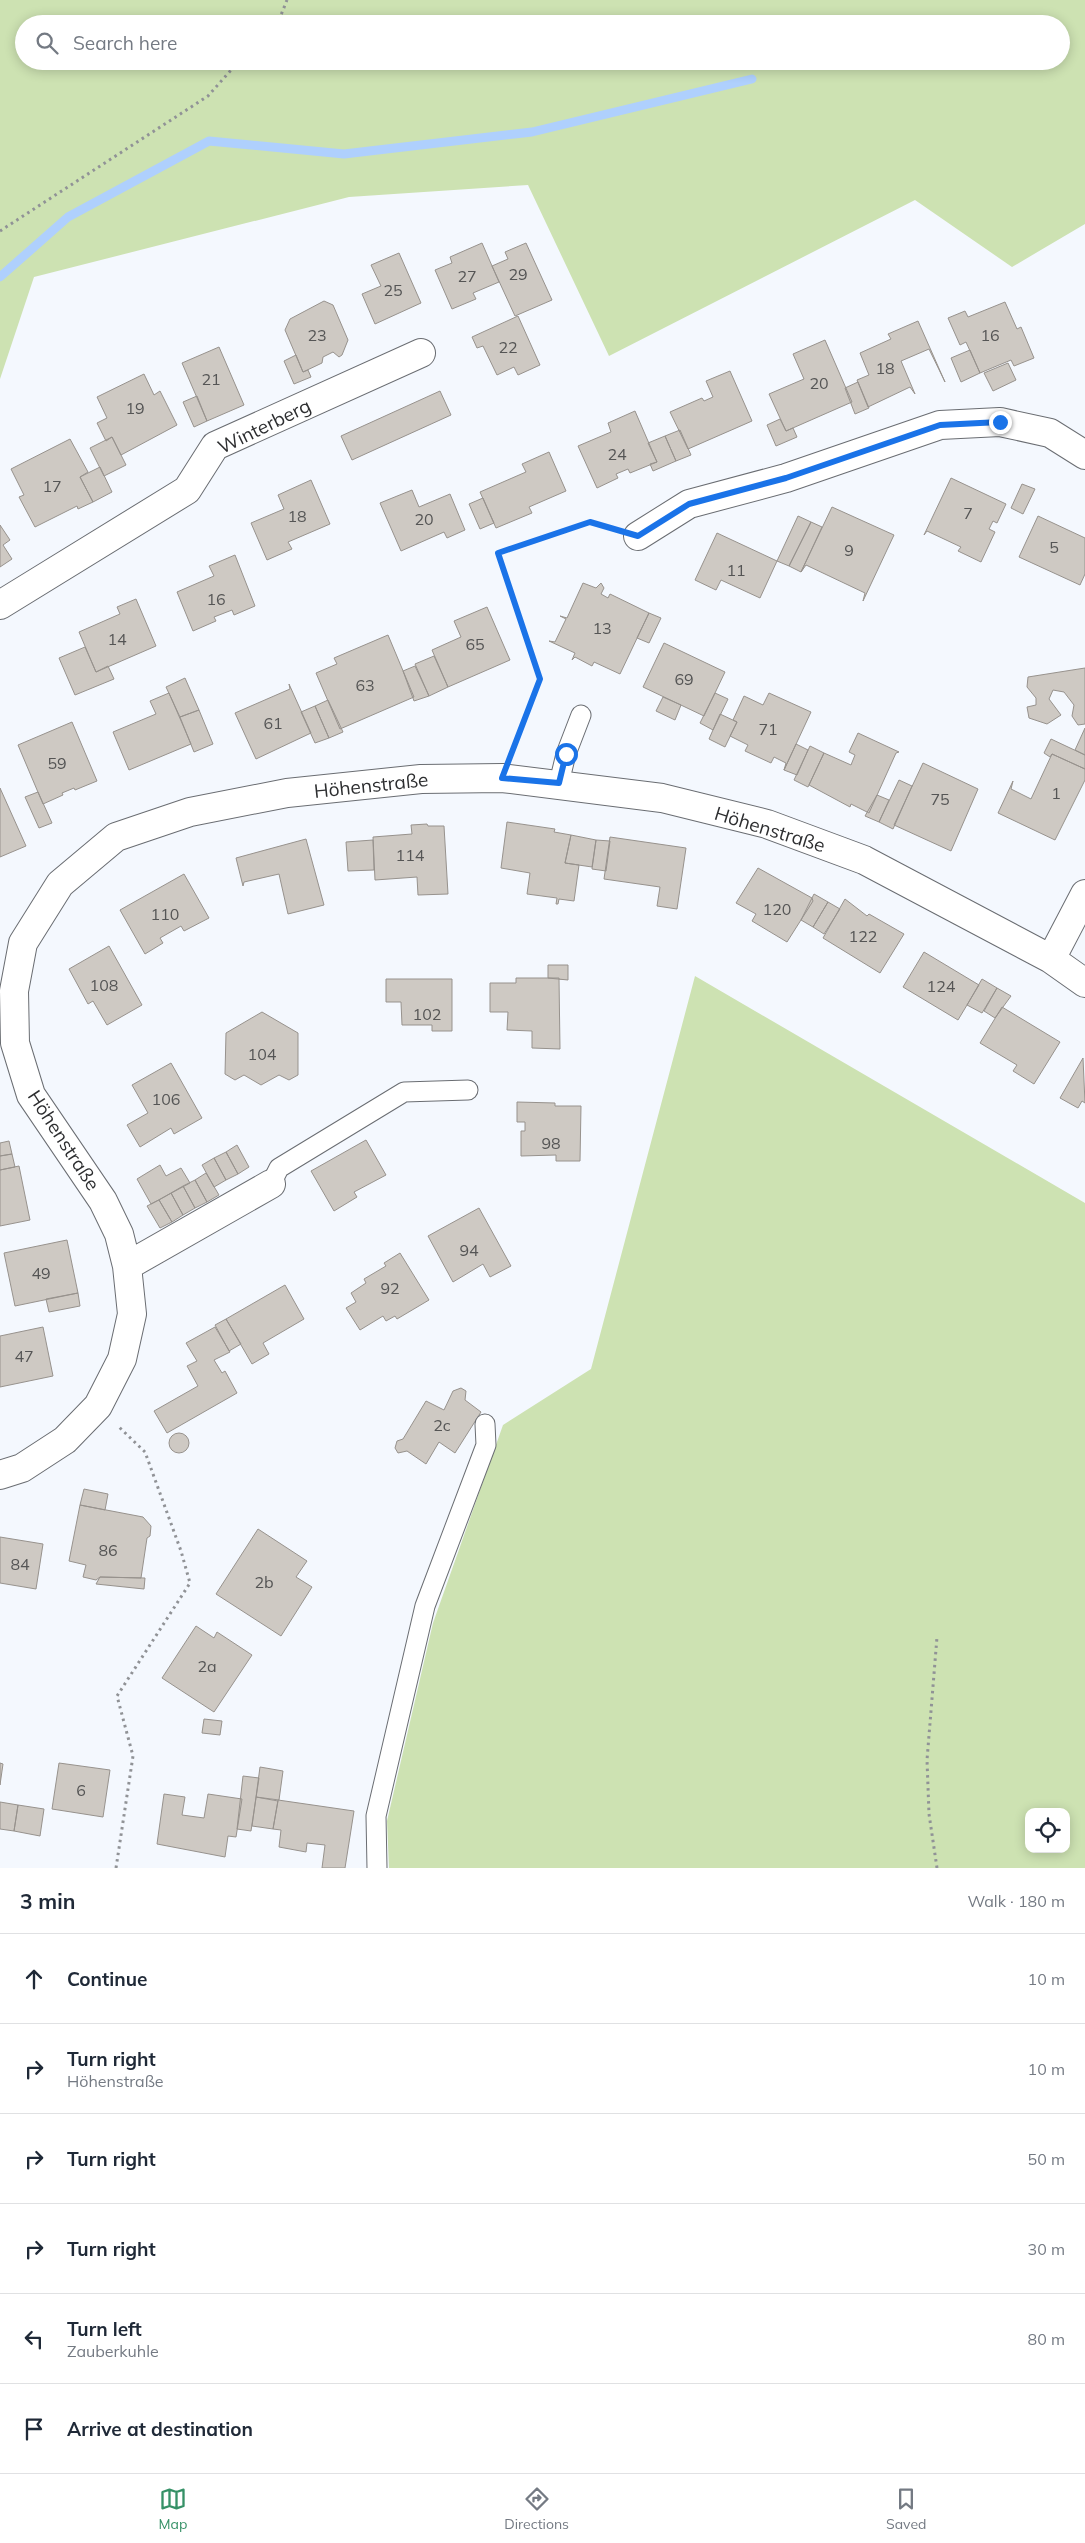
<!DOCTYPE html>
<meta charset="utf-8">
<style>
body{margin:0;font-family:Mulish,sans-serif;background:#f2f2f3;color:#1f2937}
.controls{position:absolute;right:15px;bottom:15px;display:grid;overflow:hidden;border-radius:10px;box-shadow:0 2px 12px #0003}
.controls button{width:45px;height:45px;display:grid;place-items:center;padding:0;border:0;border-bottom:1px solid #e0e1e3;background:#fff;color:#1f2937;font:25px sans-serif}
.stop{position:absolute;width:15px;height:15px;margin:-11px;border:4px solid #1a73e8;border-radius:50%;background:#fff}
.stop.end{background:#1a73e8;border-color:#fff;box-shadow:0 1px 5px #0008}
.list{margin:0;padding:0;list-style:none}
h2{display:flex;justify-content:space-between;align-items:center;height:65px;margin:0;padding:0 20px;font-size:21px}
h2 small{font-size:16px;font-weight:400;color:#747a83}
.list li{display:grid;grid-template-columns:32px 1fr auto;gap:15px;align-items:center;box-sizing:border-box;height:90px;padding:0 20px;border-top:1px solid #e0e1e3}
.list b{display:block;font-size:19px;white-space:nowrap}
.list p{margin:0;font-size:16px;white-space:nowrap;color:#747a83}
.list em{font-size:16px;font-style:normal;color:#747a83}
.icon{flex:none;width:28px;height:28px;fill:none;stroke:currentColor;stroke-width:2;stroke-linecap:round;stroke-linejoin:round}
.map{position:relative;flex:none;width:1085px;height:1868px;overflow:hidden}
.search{position:absolute;background:#fff;box-shadow:0 2px 12px #0003;left:15px;right:15px;top:15px;height:55px;display:flex;align-items:center;gap:12px;box-sizing:border-box;padding:0 18px;border-radius:28px;color:#747a83;font-size:19px}
.sheet{height:605px;background:#fff}
nav{display:flex;justify-content:space-around;align-items:center;box-sizing:border-box;height:70px;border-top:1px solid #e0e1e3;background:#fff;font-size:14px;color:#747a83}
nav a{display:grid;justify-items:center;gap:2px}
nav .on{color:#369167}
.map>svg:first-child{display:block}
.green{fill:#cde2b2;fill-rule:evenodd}
.lines{fill:none;stroke-linecap:round;stroke-linejoin:round}
.stream{stroke:#afd0fd;stroke-width:9}
.building{fill:#cec9c3;stroke:#97928d}
.service-casing{stroke:#6a6d72;stroke-width:21}
.minor-casing{stroke:#6a6d72;stroke-width:30}
.path{stroke:#909296;stroke-width:3;stroke-dasharray:2.5 4;stroke-linecap:butt}
.service{stroke:#fff;stroke-width:19}
.minor{stroke:#fff;stroke-width:28}
.route{stroke:#1a73e8;stroke-width:6}
.labels{text-anchor:middle;stroke-width:4;stroke-linejoin:round;paint-order:stroke}
.number-label{font-size:16px;fill:#555}
.street-label{font-size:19px;fill:#2d2e30;stroke:#fff}
</style>
<div class="map">
<svg width="1085" height="1868" viewBox="0 0 1085 1868">
<rect width="100%" height="100%" fill="#f4f8fe"/>
<path class="green" d="M0 0H1085V224L1012 267 915 200 609 356 528 185 349 197 34 277 0 379ZM24 24H1061V61H24Z
M695 976 1085 1203V1868H389L387 1821 433 1623 503 1425 591 1369ZM1029 1812H1066V1849H1029Z"/>
<g class="lines">
<path class="stream" d="M0 277 68 217 209 141 344 154 532 132 752 79"/>
</g>
<path class="building" d="M482 243 499 282 473 293 476 299 452 309 435 270 452 263 450 257Z
M526 243 552 300 515 316 492 266 508 259 505 252Z
M399 253 421 303 375 324 362 294 381 286 371 265Z
M324 301 333 305 348 340 342 355 339 357 333 352 323 357 322 363 303 372 285 330 290 319Z
M1005 302 1017 329 1021 327 1034 358 1014 366 1011 360 980 373 966 342 960 345 948 318 965 311 968 317Z
M518 316 540 365 518 375 514 367 497 375 483 346 477 348 472 337Z
M918 321 945 382 929 349 901 361 915 394 910 387 868 407 857 380 869 375 860 353 891 339 888 334Z
M825 340 852 402 786 431 769 394 804 379 793 354Z
M219 347 244 405 207 421 182 363Z
M970 350 980 373 961 382 951 358Z
M296 355 303 372 308 370 311 377 294 384 284 361Z
M1008 363 1016 380 993 391 984 373Z
M730 371 752 421 688 449 670 412 702 398 704 401 713 397 706 381Z
M144 374 154 395 160 391 177 425 121 455 112 437 106 441 97 423 107 418 97 397Z
M858 382 869 408 855 414 845 388Z
M440 391 451 415 352 460 341 436Z
M197 396 207 421 194 427 183 402Z
M635 411 657 462 630 473 628 469 616 474 618 478 597 488 578 446 611 432 608 423Z
M780 419 786 431 793 428 797 437 776 446 767 425Z
M680 430 691 455 676 461 665 436Z
M665 436 676 461 653 471 650 464 657 462 648 443Z
M112 437 126 465 104 476 90 448Z
M70 439 88 472 80 477 93 502 78 509 77 506 35 527 19 497 24 495 11 469Z
M549 452 566 491 529 507 532 513 496 528 480 492 526 472 522 464Z
M100 467 112 492 93 502 80 477Z
M951 478 1006 504 997 523 993 521 989 529 995 532 981 562 958 551 961 547 927 531 924 535Z
M311 480 330 524 288 542 292 549 267 560 251 523 284 509 278 495Z
M1022 484 1035 489 1023 514 1011 508Z
M412 490 419 507 450 494 465 530 447 538 444 532 401 551 380 503Z
M483 498 494 523 480 529 469 504Z
M832 507 894 535 863 601 865 593 806 565 801 572Z
M798 516 811 522 789 566 777 561Z
M1038 516 1085 538V574L1080 585 1019 557Z
M811 522 822 527 801 572 789 566Z
M0 525 10 540 3 545 12 559 0 567Z
M717 533 777 561 760 598 721 580 716 590 695 580Z
M235 555 255 606 234 615 232 610 214 617 216 621 193 631 177 592 214 576 209 566Z
M583 583 596 588 601 583 604 588 601 594 608 598 610 594 649 613 620 674 594 662 592 666 575 657 572 660 575 653 549 641 555 642 566 619 560 616 567 618Z
M136 599 156 646 96 672 79 632 120 614 117 607Z
M487 607 510 660 448 687 432 650 461 637 454 621Z
M649 613 661 618 649 643 637 638Z
M388 635 414 697 340 729 316 673 337 664 334 658Z
M664 643 725 672 704 716 643 687Z
M85 647 96 672 108 666 114 679 75 695 59 658Z
M434 656 448 687 429 696 415 664Z
M415 666 429 696 414 701 403 671Z
M1085 668V724L1078 725 1072 716 1074 705 1064 692 1053 690 1049 699 1061 715 1047 724 1029 718 1027 707 1036 705V698L1027 687 1028 677Z
M185 678 199 710 180 717 166 687Z
M289 684 311 733 256 759 235 713 290 689Z
M169 693 191 744 129 770 113 732 156 714 150 701Z
M715 693 728 699 713 730 700 723Z
M769 693 811 712 784 770 786 763 774 757 771 763 745 751 748 745 730 736 737 722 733 720 744 696 763 705Z
M663 697 681 705 675 720 656 711Z
M328 700 343 732 329 738 315 706Z
M315 706 329 738 315 743 301 712Z
M199 710 213 744 194 752 180 717Z
M720 714 737 722 725 747 709 739Z
M72 722 97 781 75 790 74 788 62 793 63 795 43 804 18 745Z
M1085 728V755L1075 750Z
M858 733 899 752 896 753 869 813 851 804 850 807 809 785 824 753 851 765 855 755 849 752Z
M1051 739 1085 755V769L1052 754 1050 757 1044 753Z
M796 744 808 750 797 775 784 770Z
M810 746 824 753 808 787 794 780Z
M1052 754 1085 769V780L1055 840 998 813 1013 781 1011 789 1031 799Z
M923 763 978 789 951 851 894 825Z
M899 780 912 786 893 829 879 822Z
M0 788 26 846 0 857Z
M38 792 52 823 39 828 25 797Z
M877 795 889 800 879 822 865 816Z
M507 822 555 829 554 832 571 835 565 863 579 865 574 901 559 899 558 904H556L557 898 527 894 530 873 501 868Z
M427 824 428 826H444L448 894 418 895 417 877 375 880 373 837 412 834 411 825Z
M571 835 596 840 592 867 565 863Z
M610 837 686 848 677 909 657 906 660 887 604 879Z
M306 839 324 905 288 914 279 874 244 882 243 886 236 858Z
M373 840 374 870 348 871 346 842Z
M596 840 610 841 606 871 592 869Z
M758 868 812 898 813 901 787 942 752 921 756 914 736 903Z
M184 874 209 918 184 931 181 926 160 938 163 943 145 954 120 910Z
M814 894 828 902 813 927 801 920Z
M845 899 867 916 869 914 904 934 880 973 823 938Z
M828 902 840 909 824 934 813 927Z
M109 946 142 1005 107 1025 93 1001 88 1004 69 969Z
M924 952 979 985 958 1020 903 987Z
M548 965H568V980L548 978Z
M516 978H559L560 1049 532 1048V1031L507 1030 508 1012H490V983H516Z
M386 979H452V1031H432V1025H402L401 1002H386Z
M982 979 997 988 982 1013 967 1005Z
M997 988 1011 996 995 1018 984 1011Z
M1002 1007 1060 1042 1034 1084 1013 1071 1017 1065 980 1043Z
M262 1012 298 1033V1075L289 1080 279 1075 261 1085 244 1075 235 1080 225 1074 226 1033Z
M1083 1058 1085 1103 1082 1101 1078 1108 1060 1098Z
M171 1063 202 1118 174 1134 171 1128 140 1147 127 1125 148 1113 132 1085Z
M517 1102 555 1103V1106H581L580 1161H556V1155L521 1156V1131H525V1122H517Z
M366 1140 386 1175 354 1192 357 1197 334 1211 311 1171Z
M9 1141 12 1154 0 1156V1143Z
M237 1145 249 1167 238 1174 226 1152Z
M226 1152 238 1174 226 1180 214 1158Z
M12 1154 15 1167 0 1170V1156Z
M214 1158 226 1180 214 1187 202 1165Z
M160 1165 166 1176 181 1168 190 1183 151 1204 137 1179Z
M19 1166 30 1220 0 1226V1170Z
M206 1173 219 1195 207 1202 195 1180Z
M195 1180 207 1202 195 1208 183 1186Z
M183 1186 195 1208 183 1215 171 1193Z
M171 1193 183 1215 172 1222 159 1200Z
M159 1200 172 1222 160 1228 147 1206Z
M479 1208 511 1266 490 1277 483 1264 453 1282 428 1236Z
M67 1240 78 1293 15 1306 4 1253Z
M400 1253 429 1300 397 1319 395 1316 386 1321 383 1316 360 1330 346 1308 356 1302 351 1293 366 1283 364 1279 386 1266 384 1263Z
M285 1285 304 1319 263 1343 269 1354 252 1364 226 1319Z
M78 1293 80 1306 49 1312 46 1299Z
M226 1319 241 1344 229 1351 215 1325Z
M43 1327 53 1376 0 1387V1336Z
M215 1327 230 1352 214 1360 222 1373 225 1371 237 1393 167 1433 154 1411 198 1386 187 1366 197 1361 186 1343Z
M461 1388 466 1391 465 1400 481 1412 455 1453 439 1442 426 1464 407 1451 398 1453 395 1448 397 1441 403 1439 426 1401 444 1410 453 1391Z
M169 1443a10 10 0 1 1 20 0a10 10 0 1 1-20 0Z
M84 1489 108 1494 105 1510 80 1505Z
M80 1505 143 1517 151 1526 150 1536 147 1538 141 1578 100 1577 96 1580 83 1577 86 1565 69 1561Z
M258 1529 307 1561 296 1577 312 1587 281 1636 216 1594Z
M0 1537 43 1544 36 1589 0 1583Z
M100 1577 145 1578 144 1589 96 1584Z
M196 1626 214 1638 217 1632 252 1655 214 1712 162 1678Z
M204 1719 222 1721 220 1735 202 1733Z
M0 1763 3 1764 0 1785Z
M59 1763 110 1770 103 1817 52 1809Z
M260 1767 283 1771 279 1800 256 1797Z
M243 1776 259 1778 251 1831 237 1829Z
M164 1794 185 1797 182 1815 204 1818 208 1794 242 1799 236 1837 228 1836 225 1857 157 1844Z
M256 1797 278 1801 273 1829 252 1826Z
M278 1800 354 1811 345 1868H322L325 1845 307 1843 306 1852 279 1847 281 1830 273 1829Z
M0 1802 18 1805 14 1831 0 1829Z
M18 1805 44 1809 40 1836 14 1831Z"/>
<g class="lines">
<defs>
<path id="service" d="M559 783 566 754 581 715
M271 1184 279 1168 404 1092 468 1090
M377 1868 376 1816 425 1606 486 1445 485 1424"/>
<path id="minor" d="M638 536 689 504 786 478 940 425 1000 422 1050 433 1085 455
M0 605 187 490 215 446 421 353
M1051 959 1085 894
M127 1266 271 1184
M0 1475 22 1468 65 1440 98 1406 122 1359 132 1314 127 1266 119 1234 103 1201 31 1095 15 1043 14 991 23 943 60 884 116 837 190 812 287 793 421 779 502 778 662 798 767 824 864 860 1051 959 1085 983"/>
</defs>
<use href="#service" class="service-casing"/>
<use href="#minor" class="minor-casing"/>
<path class="path" d="M273 24 281 15 287 0
M0 231 208 96 239 61
M512 751 540 679 498 553 590 522 612 528
M116 1868 133 1756 117 1696 190 1583 181 1551 145 1452 119 1427
M937 1868 929 1814 927 1760 937 1637"/>
<use href="#service" class="service"/>
<use href="#minor" class="minor"/>
</g>
<g class="lines">
<path class="route" d="M566 754 559 783 502 778 540 679 498 553 590 522 638 536 689 504 786 478 940 425 1000 422"/>
</g>
<g class="labels">
<g class="number-label">
<text x="518" y="280">29</text>
<text x="467" y="282">27</text>
<text x="393" y="296">25</text>
<text x="317" y="341">23</text>
<text x="990" y="341">16</text>
<text x="508" y="353">22</text>
<text x="885" y="374">18</text>
<text x="211" y="385">21</text>
<text x="819" y="389">20</text>
<text x="135" y="414">19</text>
<text x="617" y="460">24</text>
<text x="52" y="492">17</text>
<text x="968" y="519">7</text>
<text x="297" y="522">18</text>
<text x="424" y="525">20</text>
<text x="1054" y="553">5</text>
<text x="849" y="556">9</text>
<text x="736" y="576">11</text>
<text x="216" y="605">16</text>
<text x="602" y="634">13</text>
<text x="117" y="645">14</text>
<text x="475" y="650">65</text>
<text x="684" y="685">69</text>
<text x="365" y="691">63</text>
<text x="273" y="729">61</text>
<text x="768" y="735">71</text>
<text x="57" y="769">59</text>
<text x="1056" y="799">1</text>
<text x="940" y="805">75</text>
<text x="410" y="861">114</text>
<text x="777" y="915">120</text>
<text x="165" y="920">110</text>
<text x="863" y="942">122</text>
<text x="104" y="991">108</text>
<text x="941" y="992">124</text>
<text x="427" y="1020">102</text>
<text x="262" y="1060">104</text>
<text x="166" y="1105">106</text>
<text x="551" y="1149">98</text>
<text x="469" y="1256">94</text>
<text x="41" y="1279">49</text>
<text x="390" y="1294">92</text>
<text x="24" y="1362">47</text>
<text x="442" y="1431">2c</text>
<text x="108" y="1556">86</text>
<text x="20" y="1570">84</text>
<text x="264" y="1588">2b</text>
<text x="207" y="1672">2a</text>
<text x="81" y="1796">6</text>
</g>
<g class="street-label">
<text transform="translate(264 426) rotate(-26)" y="7">Winterberg</text>
<text transform="translate(371 785) rotate(-6)" y="7">Höhenstraße</text>
<text transform="translate(770 829) rotate(17)" y="7">Höhenstraße</text>
<text transform="translate(64 1140) rotate(57)" y="7">Höhenstraße</text>
</g>
</g>
</svg>
<div class="controls">
<button><svg class="icon" aria-label="locate" viewBox="0 0 24 24"><circle cx="12" cy="12" r="6"/><path d="M12 2v4M12 18v4M2 12h4M18 12h4"/></svg></button>
</div>
<div class="stop" style="left:566px;top:754px"></div>
<div class="stop end" style="left:1000px;top:422px"></div>
<div class="search"><svg class="icon" aria-label="search" viewBox="0 0 24 24"><circle cx="10" cy="10" r="6"/><path d="M15 15l6 6"/></svg>Search here</div>
</div>
<section class="sheet">
<h2>3 min<small>Walk · 180 m</small></h2>
<ul class="list">
<li><svg class="icon" aria-label="ahead" viewBox="0 0 24 24"><path d="M12 20V5M6 11l6-6 6 6"/></svg><div><b>Continue</b></div><em>10 m</em></li>
<li><svg class="icon" aria-label="right" viewBox="0 0 24 24"><path d="M7 20v-9h11M14 6l5 5-5 5"/></svg><div><b>Turn right</b><p>Höhenstraße</p></div><em>10 m</em></li>
<li><svg class="icon" aria-label="right" viewBox="0 0 24 24"><path d="M7 20v-9h11M14 6l5 5-5 5"/></svg><div><b>Turn right</b></div><em>50 m</em></li>
<li><svg class="icon" aria-label="right" viewBox="0 0 24 24"><path d="M7 20v-9h11M14 6l5 5-5 5"/></svg><div><b>Turn right</b></div><em>30 m</em></li>
<li><svg class="icon" aria-label="left" viewBox="0 0 24 24"><path d="M17 20v-9H6M10 6l-5 5 5 5"/></svg><div><b>Turn left</b><p>Zauberkuhle</p></div><em>80 m</em></li>
<li><svg class="icon" aria-label="arrive" viewBox="0 0 24 24"><path d="M6 21V4h12l-3 4 3 4H6"/></svg><div><b>Arrive at destination</b></div></li>
</ul>
</section>
<nav>
<a class="on"><svg class="icon" aria-label="map" viewBox="0 0 24 24"><path d="M3 6l6-2 6 2 6-2v14l-6 2-6-2-6 2zM9 4v14M15 6v14"/></svg>Map</a>
<a><svg class="icon" aria-label="directions" viewBox="0 0 24 24"><path d="M12 3l9 9-9 9-9-9zM9 14v-3h6M13 9l2 2-2 2"/></svg>Directions</a>
<a><svg class="icon" aria-label="saved" viewBox="0 0 24 24"><path d="M7 4h10v16l-5-4-5 4z"/></svg>Saved</a>
</nav>
